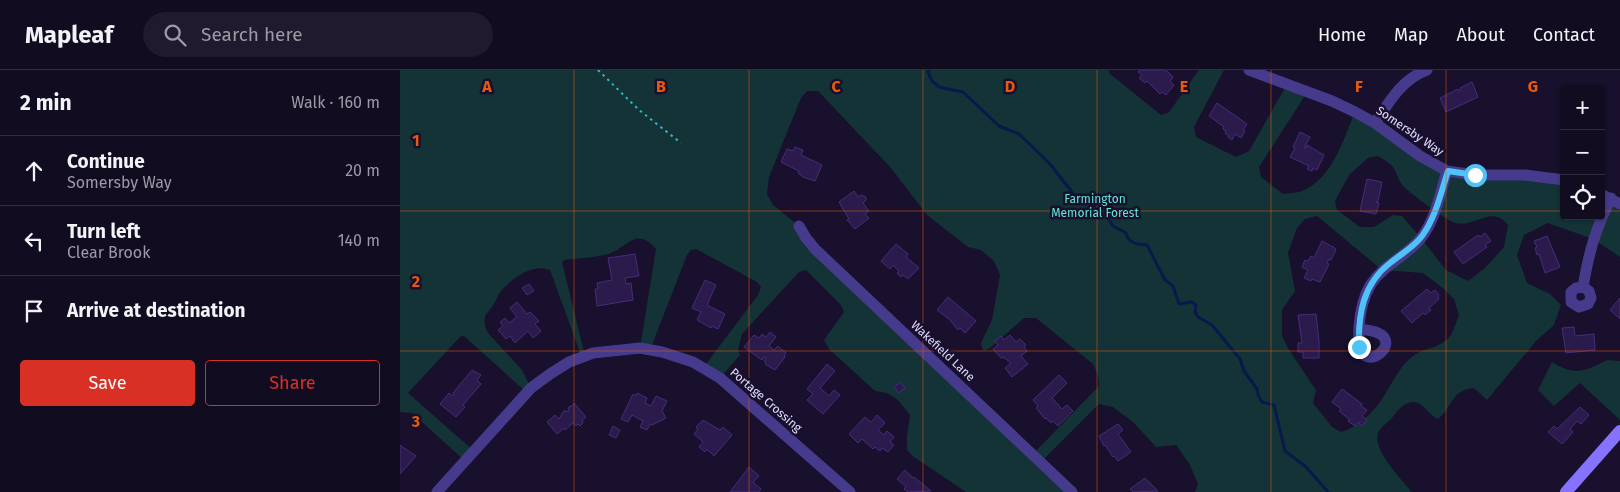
<!DOCTYPE html>
<meta charset="utf-8">
<style>
body{margin:0;font-family:"Fira Sans",sans-serif;background:#1f1a2e;color:#f1f3f6}
.controls{position:absolute;right:15px;top:15px;display:grid;overflow:hidden;border-radius:5px;box-shadow:0 1px 4px #0004}
.controls button{width:45px;height:45px;display:grid;place-items:center;padding:0;border:0;border-bottom:1px solid #312c3f;background:#120c21;color:#f1f3f6;font:25px sans-serif}
.stop{position:absolute;width:15px;height:15px;margin:-11px;border:4px solid #4fc3f7;border-radius:50%;background:#fff}
.stop.end{background:#4fc3f7;border-color:#fff;box-shadow:0 1px 5px #0008}
.list{margin:0;padding:0;list-style:none}
h2{display:flex;justify-content:space-between;align-items:center;height:65px;margin:0;padding:0 20px;font-size:21px}
h2 small{font-size:16px;font-weight:400;color:#9c9ba5}
.list li{display:grid;grid-template-columns:32px 1fr auto;gap:15px;align-items:center;box-sizing:border-box;height:70px;padding:0 20px;border-top:1px solid #312c3f}
.list b{display:block;font-size:19px;white-space:nowrap}
.list p{margin:0;font-size:16px;white-space:nowrap;color:#9c9ba5}
.list em{font-size:16px;font-style:normal;color:#9c9ba5}
.actions{display:flex;gap:10px;padding:15px 20px}
.actions a{flex:1;padding:11px 0;border:1px solid #d93025;border-radius:5px;text-align:center;font-size:18px;color:#d93025}
.actions .main{background:#d93025;color:#fff}
.icon{flex:none;width:28px;height:28px;fill:none;stroke:currentColor;stroke-width:2;stroke-linecap:round;stroke-linejoin:round}
.map{position:relative;flex:none;width:1220px;height:422px;overflow:hidden}
header{display:flex;align-items:center;gap:30px;box-sizing:border-box;height:70px;padding:0 25px;background:#120c21;border-bottom:1px solid #312c3f}
header strong{font-size:24px}
nav{display:flex;gap:28px;margin-inline-start:auto;font-size:18px}
.search{width:350px;height:45px;background:#1f1a2e;display:flex;align-items:center;gap:12px;box-sizing:border-box;padding:0 18px;border-radius:28px;color:#9c9ba5;font-size:19px}
main{display:flex}
aside{flex:1;background:#120c21}
.map>svg:first-child{display:block}
.green{fill:#133336;fill-rule:evenodd}
.lines{fill:none;stroke-linecap:round;stroke-linejoin:round}
.stream{stroke:#09194c;stroke-width:3}
.building{fill:#2b1b4d;stroke:#452d7a}
.path{stroke:#2cb9c2;stroke-width:2;stroke-dasharray:2.5 4;stroke-linecap:butt}
.street{stroke:#463a8c;stroke-width:11}
.secondary{stroke:#8672ff;stroke-width:12}
.route{stroke:#4fc3f7;stroke-width:6}
.grid{fill:none;stroke:#e8590c;stroke-width:1;stroke-opacity:0.55}
.labels{text-anchor:middle;stroke-width:5;stroke-linejoin:round;paint-order:stroke}
.street-label{font-size:12px;fill:#e3dbff;stroke:#18102c}
.park-label{font-size:12px;fill:#61e5d3;stroke:#18102c}
.grid-label{font-size:16px;text-anchor:middle;font-weight:bold;fill:#e8590c;stroke:#18102c;stroke-width:5;stroke-linejoin:round;paint-order:stroke}
</style>
<header>
<strong>Mapleaf</strong>
<div class="search"><svg class="icon" aria-label="search" viewBox="0 0 24 24"><circle cx="10" cy="10" r="6"/><path d="M15 15l6 6"/></svg>Search here</div>
<nav><a>Home</a><a>Map</a><a>About</a><a>Contact</a></nav>
</header>
<main>
<aside>
<h2>2 min<small>Walk · 160 m</small></h2>
<ul class="list">
<li><svg class="icon" aria-label="ahead" viewBox="0 0 24 24"><path d="M12 20V5M6 11l6-6 6 6"/></svg><div><b>Continue</b><p>Somersby Way</p></div><em>20 m</em></li>
<li><svg class="icon" aria-label="left" viewBox="0 0 24 24"><path d="M17 20v-9H6M10 6l-5 5 5 5"/></svg><div><b>Turn left</b><p>Clear Brook</p></div><em>140 m</em></li>
<li><svg class="icon" aria-label="arrive" viewBox="0 0 24 24"><path d="M6 21V4h12l-3 4 3 4H6"/></svg><div><b>Arrive at destination</b></div></li>
</ul>
<div class="actions"><a class="main">Save</a><a>Share</a></div>
</aside>
<div class="map">
<svg width="1220" height="422" viewBox="0 0 1220 422">
<rect width="100%" height="100%" fill="#18102c"/>
<path class="green" d="M0 0H709V3L761 45 769 42 799 0H824L794 57 796 67 836 87 849 81 887 14 908 21 859 97 861 107 883 124C889 123 897 123 902 121 933 108 943 70 955 42L1047 101 1164 110V146H1201V124L1220 134V187L1193 169 1148 153 1124 165 1117 185 1127 213 1150 224 1161 235 1154 255 1136 271 1087 330 1074 318C1050 320 1053 338 1038 349 1028 345 1024 332 1013 332 1003 332 997 342 992 348 988 352 980 358 978 363 972 379 1002 410 1012 422H795L798 414 790 395 776 375 756 377 733 352 713 337 699 334 641 392 672 422H566L514 387 507 380V366L510 345 498 330 487 323 475 321 429 279 424 270 444 242 441 235 406 200 399 202 342 264 338 280 340 285 320 308 303 298 358 225 361 217 357 212 296 179 291 180 287 185 250 280 240 278 256 179C235 155 227 179 208 184 194 188 178 188 164 190L162 192 185 286 182 288 150 200C132 193 109 210 99 224 96 229 95 234 91 238 90 240 87 243 86 244 83 250 85 258 88 263L122 300 131 318 127 323 64 266H61L8 323 74 381 65 391 12 343 0 342ZM407 21H418L491 98 527 145 568 177 581 180 594 191 600 205 592 250 581 273 583 281 590 278 624 248H636L693 294 698 305 699 316 633 384 406 168 399 156 373 135 367 124 369 107 401 28ZM978 86C983 89 990 93 993 97 997 103 998 109 1002 115 1007 121 1047 151 1055 153 1076 158 1091 134 1108 155L1104 177 1085 198 1068 211 1046 200 1021 168 1002 146 993 145 974 157H960L937 140 935 131 949 105 968 88ZM917 146 982 200 1023 203 1044 219 1054 229 1059 245C1056 252 1054 261 1050 266 1042 278 1023 278 1013 286 1002 294 995 308 988 319 978 338 961 356 941 362L932 357 913 333 916 320 889 280 882 266V240L895 221 888 183 897 158 905 149Z
M1207 290 1220 291V350L1180 313 1154 336 1138 320 1152 292C1175 306 1184 302 1207 290Z"/>
<g class="lines">
<path class="stream" d="M529 0 528 2 532 11 539 17 563 22 599 56 619 64 650 94 676 127 702 138 713 156 726 163C729 174 736 174 747 175L765 210 773 216 779 234 792 232 796 235 795 242 798 247 812 255 840 289 844 301 857 319 858 325 862 332 874 335 885 381 906 397 928 422"/>
</g>
<path class="building" d="M740 0H766L773 7 770 11 774 15 766 25 762 22 760 24 747 11 745 13 739 8 742 5 738 2Z
M1072 12 1078 27 1046 42 1040 28 1058 19 1059 21 1061 20 1060 18Z
M817 33 847 54 843 60 845 61 841 68 835 64 832 70 828 67 829 66 825 63 826 61 823 59 824 57 809 46Z
M900 62 910 67 904 78H906L907 75 924 85 917 100 913 98 912 101 907 99 909 96 890 87 895 78 893 77Z
M395 77 403 80 401 85 422 95 415 111 403 107 398 103 399 101 381 92 387 79 393 81Z
M967 109 982 112 978 131 976 132 979 133 976 144 960 141Z
M454 121 458 127 461 125 466 127V130L463 133 469 141 465 144 469 148 455 159 447 150 449 149 439 132Z
M1085 163 1091 171 1085 175 1087 177 1063 194 1054 182 1078 165 1080 167Z
M1147 166 1160 197 1145 203 1139 184 1137 185 1135 178 1137 177 1134 171Z
M922 171 935 178 936 180 931 190 929 189 927 193 929 194 920 212 912 209 911 211 904 208 908 200 902 197 905 190 908 191 911 186 914 188Z
M496 174 508 184 506 187 519 198 508 209 503 205 501 207 497 203 499 201 493 195 490 199 481 191Z
M235 184 239 206 225 208 226 214 231 213 233 230 197 236 195 219H198L197 213 212 210 208 188Z
M305 210 316 215 307 235 325 244 318 259 312 256 311 258 297 250 301 242 292 238Z
M129 214 134 221 127 225 122 218Z
M1027 219 1031 223 1035 220 1039 225 1038 227 1039 229 1029 238 1031 240 1025 245 1023 243 1012 253 1001 241Z
M548 227 576 251 565 263 560 258 558 260 550 250 537 240Z
M1220 228V249L1210 240Z
M117 232 127 244 130 242 139 251 135 254 141 261 133 268 128 261 115 273 110 266 106 269 98 260 103 256 100 252 105 248 109 253 117 247 110 238Z
M916 244 919 271V288H903V282H898V273H902L898 245Z
M1174 257 1175 266 1194 264 1195 280 1166 283 1162 258Z
M370 262 376 267 369 276 374 280 378 276 386 283 384 286 385 287 375 300 365 294 366 292 364 291 366 288 364 287 362 290 344 277 354 265 359 268 362 264 366 267Z
M610 265 616 272 620 269 626 275 624 277 627 281 621 286 628 294 612 307 605 298 611 293 603 287 601 288 593 279 598 275 595 271 601 266 604 270Z
M427 294 435 301 420 318 429 326 434 320 440 325 423 344 407 330 413 324 407 319Z
M72 300 81 305 77 310 81 314 63 335 65 337 56 347 40 334 49 323 52 326 54 324 53 323Z
M659 305 667 313 652 328 662 339 667 335 673 341 658 356 653 351 651 353 646 348 645 349 636 338 638 336 633 330Z
M500 312 505 318 499 323 494 317Z
M942 319 962 334 961 336 967 340 962 346 967 350 962 356 958 352 955 356 948 351 950 350 939 341 941 339 932 332Z
M237 323 247 328 245 333 251 336 256 326 267 331 262 341 266 348 252 355 250 354 247 360 240 357 243 351 232 345 228 352 221 349 233 324 236 326Z
M174 333 186 347 182 351 183 353 180 356 178 354 176 356 173 353 165 360 164 358 157 364 147 352 155 345 159 349 163 342 165 340 167 342 169 340 168 338 170 336 171 337Z
M1180 337 1189 345 1181 354 1177 351 1170 359 1173 362 1162 374 1148 362 1154 356 1157 359Z
M477 345 485 353 478 360 484 365 487 361 494 367 490 372 494 375 488 382 482 378 480 381 475 377 473 379 462 369 458 373 449 364 465 347 471 352Z
M303 350 320 360 323 357 332 365 314 386 307 379 305 382 299 377 303 372 294 364 298 359 296 357Z
M718 354 723 360 718 364 731 382 718 391 714 386 713 387 705 375 704 376 699 366Z
M213 356 220 360 216 368 209 365Z
M0 375 16 386 0 404Z
M349 397 359 406 353 412 361 419 359 422H330Z
M505 400 513 408 514 407 531 421 508 422 504 419 506 417 497 409Z
M745 408 758 421 733 422 730 419Z"/>
<g class="lines">
<path class="path" d="M198 0 239 40 281 73"/>
<path class="street" d="M849 0 932 31 955 42 975 53 1020 86 1047 101 1075 105H1125L1164 110
M975 53C989 32 1002 9 1027 0
M1201 124 1220 134
M399 156 406 168 415 179 672 422
M1183 217 1189 221 1191 228 1188 234 1179 237 1171 232V222L1176 218 1183 217C1189 182 1195 160 1211 128
M959 259C965 260 973 260 978 263 1002 274 964 303 959 276 958 270 959 263 959 257 960 242 963 227 971 214 984 194 1007 186 1021 168 1036 149 1040 123 1047 101
M37 422 131 318 150 304 169 292 193 283 240 278 262 282 293 292 320 308 450 422"/>
<path class="secondary" d="M1166 422 1220 361"/>
</g>
<g class="lines">
<path class="route" d="M959 277C958 244 963 214 990 193 1001 184 1014 177 1022 166 1036 147 1041 122 1048 101L1075 105"/>
</g>
<path class="grid" d="M174 0V422M349 0V422M523 0V422M697 0V422M871 0V422M1046 0V422M0 141H1164M1201 141H1220M0 281H1220"/>
<g class="labels">
<g class="street-label">
<text transform="translate(1010 61) rotate(34)" y="4">Somersby Way</text>
<text transform="translate(543 281) rotate(43)" y="4">Wakefield Lane</text>
<text transform="translate(366 330) rotate(41)" y="4">Portage Crossing</text>
</g>
<g class="park-label">
<text x="695" y="133">Farmington<tspan x="695" dy="14">Memorial Forest</tspan></text>
</g>
</g>
<g class="grid-label">
<text x="87" y="22">A</text>
<text x="261" y="22">B</text>
<text x="436" y="22">C</text>
<text x="610" y="22">D</text>
<text x="784" y="22">E</text>
<text x="959" y="22">F</text>
<text x="1133" y="22">G</text>
<text x="16" y="76">1</text>
<text x="16" y="217">2</text>
<text x="16" y="357">3</text>
</g>
</svg>
<div class="controls">
<button>+</button>
<button>−</button>
<button><svg class="icon" aria-label="locate" viewBox="0 0 24 24"><circle cx="12" cy="12" r="6"/><path d="M12 2v4M12 18v4M2 12h4M18 12h4"/></svg></button>
</div>
<div class="stop" style="left:1075px;top:105px"></div>
<div class="stop end" style="left:959px;top:277px"></div>
</div>
</main>
